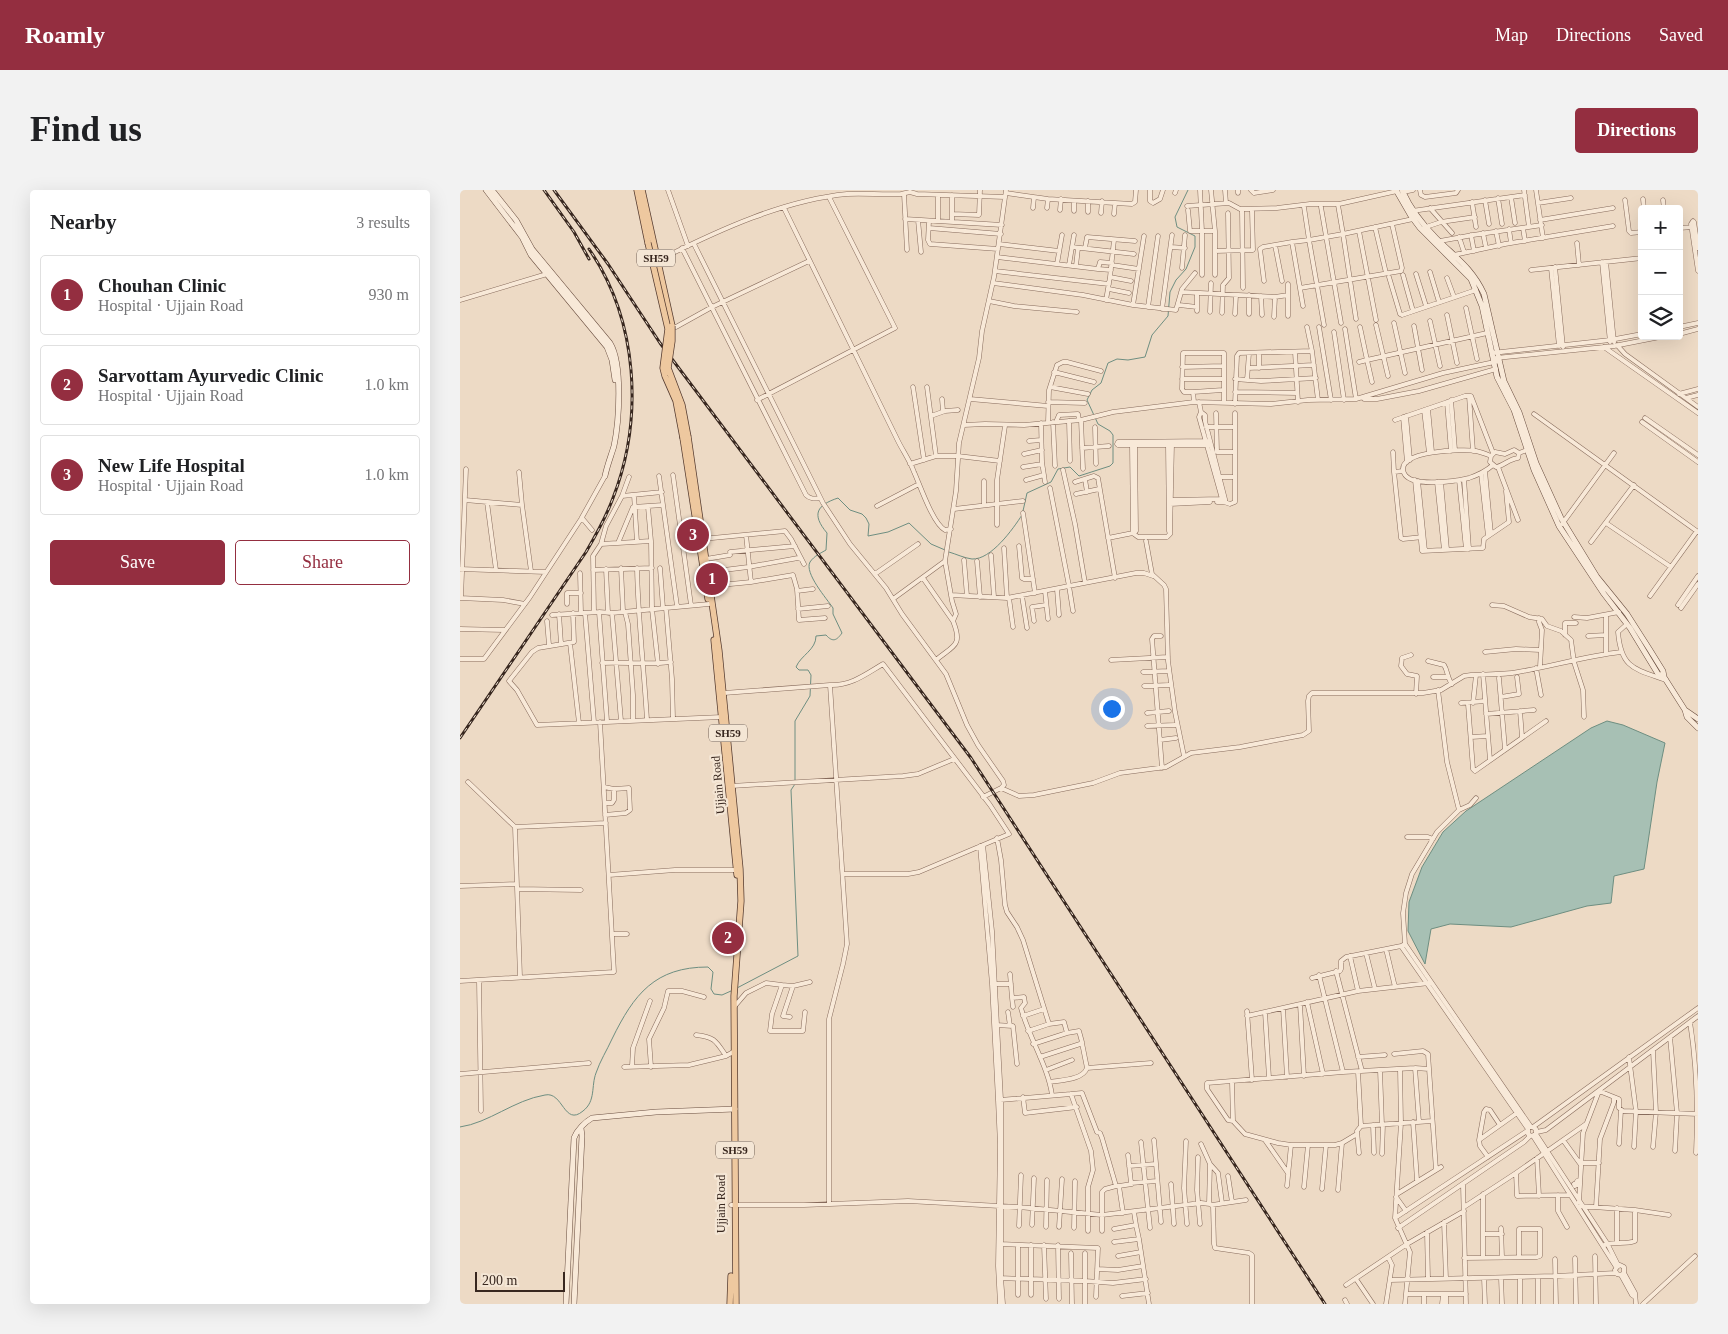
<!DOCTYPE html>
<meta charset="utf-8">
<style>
body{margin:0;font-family:Georgia,serif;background:#f2f2f2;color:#202124}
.controls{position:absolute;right:15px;top:15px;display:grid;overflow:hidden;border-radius:5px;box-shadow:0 5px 20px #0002}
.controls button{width:45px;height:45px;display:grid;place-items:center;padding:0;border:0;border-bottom:1px solid #e0e0e0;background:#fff;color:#202124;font:25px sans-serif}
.scale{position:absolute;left:15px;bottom:12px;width:90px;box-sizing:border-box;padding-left:5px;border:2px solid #38271f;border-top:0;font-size:14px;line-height:18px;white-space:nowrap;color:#38271f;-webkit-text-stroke:4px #f4e6d5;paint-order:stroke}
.you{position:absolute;left:651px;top:518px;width:18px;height:18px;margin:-12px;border:4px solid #fff;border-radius:50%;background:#1a73e8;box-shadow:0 0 0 8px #1a73e833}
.badge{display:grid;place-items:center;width:32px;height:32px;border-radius:50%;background:#942e40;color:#fff;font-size:16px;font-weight:700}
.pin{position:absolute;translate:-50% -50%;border:2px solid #fff;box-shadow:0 1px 5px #0006}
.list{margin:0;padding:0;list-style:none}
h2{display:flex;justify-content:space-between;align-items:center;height:65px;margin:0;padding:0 20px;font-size:21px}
h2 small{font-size:16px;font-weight:400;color:#757577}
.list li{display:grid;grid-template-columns:32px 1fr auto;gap:15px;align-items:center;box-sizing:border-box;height:80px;margin:0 10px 10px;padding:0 10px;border:1px solid #e0e0e0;border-radius:5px}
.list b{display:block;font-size:19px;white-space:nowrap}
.list p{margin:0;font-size:16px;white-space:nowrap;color:#757577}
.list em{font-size:16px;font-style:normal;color:#757577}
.actions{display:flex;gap:10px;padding:15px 20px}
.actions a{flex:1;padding:11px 0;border:1px solid #942e40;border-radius:5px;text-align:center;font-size:18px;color:#942e40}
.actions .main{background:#942e40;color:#fff}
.icon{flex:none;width:28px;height:28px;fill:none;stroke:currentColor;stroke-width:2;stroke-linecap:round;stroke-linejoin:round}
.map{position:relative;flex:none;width:1238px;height:1114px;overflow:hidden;border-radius:5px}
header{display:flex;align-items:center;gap:30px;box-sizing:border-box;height:70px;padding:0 25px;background:#942e40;color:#fff}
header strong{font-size:24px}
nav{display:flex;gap:28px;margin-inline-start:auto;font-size:18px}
.intro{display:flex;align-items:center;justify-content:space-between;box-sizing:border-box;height:120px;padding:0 30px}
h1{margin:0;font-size:35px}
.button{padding:12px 22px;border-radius:5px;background:#942e40;color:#fff;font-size:18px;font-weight:700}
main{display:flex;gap:30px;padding:0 30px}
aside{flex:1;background:#fff;border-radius:5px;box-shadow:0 5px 20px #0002}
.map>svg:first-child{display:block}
.water{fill:#a7c0b4;stroke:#6e8e81}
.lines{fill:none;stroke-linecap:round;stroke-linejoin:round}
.stream{stroke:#6e8e81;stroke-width:1}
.street-casing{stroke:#876b5c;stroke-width:5}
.secondary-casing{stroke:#694d3f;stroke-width:6}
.primary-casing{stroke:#553b30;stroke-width:7}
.street{stroke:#f8e9d8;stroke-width:4}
.secondary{stroke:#f8e9d8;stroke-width:5}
.primary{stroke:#eec89f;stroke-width:5.5}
.rail-casing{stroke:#38271f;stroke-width:3}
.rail{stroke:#f4e6d5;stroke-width:1;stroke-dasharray:4;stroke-linecap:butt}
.primary-bridge-casing{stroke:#553b30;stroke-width:7;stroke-linecap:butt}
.primary-bridge{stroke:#eec89f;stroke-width:5.5}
.labels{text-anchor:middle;stroke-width:4.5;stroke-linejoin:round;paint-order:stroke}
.shield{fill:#f4e6d5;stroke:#706056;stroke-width:1}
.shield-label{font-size:11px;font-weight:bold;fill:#38271f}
.street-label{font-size:12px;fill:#38271f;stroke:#f4e6d5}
</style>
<header>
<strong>Roamly</strong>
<nav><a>Map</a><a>Directions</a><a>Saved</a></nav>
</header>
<div class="intro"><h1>Find us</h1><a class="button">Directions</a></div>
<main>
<aside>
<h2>Nearby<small>3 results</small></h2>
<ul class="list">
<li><span class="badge">1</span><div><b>Chouhan Clinic</b><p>Hospital · Ujjain Road</p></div><em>930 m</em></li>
<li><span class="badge">2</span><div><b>Sarvottam Ayurvedic Clinic</b><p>Hospital · Ujjain Road</p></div><em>1.0 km</em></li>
<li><span class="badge">3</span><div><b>New Life Hospital</b><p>Hospital · Ujjain Road</p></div><em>1.0 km</em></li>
</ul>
<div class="actions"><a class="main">Save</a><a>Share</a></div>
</aside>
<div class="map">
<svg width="1238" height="1114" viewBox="0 0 1238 1114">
<rect width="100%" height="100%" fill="#eddac5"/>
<path class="water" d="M1147 531 1163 535 1205 553 1197 592 1184 679 1154 686 1151 713 1127 716 1051 737 990 734 971 739 965 774 948 741 949 712 962 677 983 642 1006 621 1131 538Z"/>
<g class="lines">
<path class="stream" d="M563 321 567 303 591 292 598 279 610 277 619 286 650 276 653 273V245L650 241 638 234 627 210 632 200 641 193 648 173 657 169 668 170 685 167 692 145 708 126 710 102 716 90 726 79 735 57V46L717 37 715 27 728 0
M489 362C496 364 504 368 512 369 531 370 553 339 562 325
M277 798 338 766 331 600 335 594V531L350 506 351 485 348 480H339L336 477C341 465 356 460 356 446L366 445C373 453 377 450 382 443L373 424V418C367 409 344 383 350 372 354 366 361 363 366 360L367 343C351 324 357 315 378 308L390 320 402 324 406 328 409 334 408 346 428 342 449 333 471 354 485 360
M0 937C29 933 54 910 85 905 103 901 104 937 123 921 136 911 131 896 136 883 140 871 147 860 152 849 174 804 195 777 248 777L253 782 251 799 254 804 262 805 271 801"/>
<defs>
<path id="street" d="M208 0 228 56
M690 0V11L693 13 700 9 703 0
M740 0 742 41V85
M751 0 755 41V85
M765 0 766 13
M778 0V3
M791 0 794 3 813 0
M960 0 961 5 965 7 996 3 998 0
M1064 0 1069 37
M1076 0 1083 48
M943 2 953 0
M546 3 588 9 672 14 675 12 676 0
M715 3 716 0
M444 4 447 60
M478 5V31
M492 5V32
M1051 7 1055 33
M1038 8 1042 34
M1183 9 1184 19
M1025 10 1029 34
M1165 10 1169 41 1171 43 1182 42
M1203 10 1204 19
M1012 12 1016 37
M1078 13 1111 8
M727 16 769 13 780 19 817 18 850 14H879L937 1
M844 17 849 50 883 44 878 15
M861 17 881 133
M324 18 438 251C443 261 450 271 454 282 460 295 473 334 485 340L491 339
M573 18 574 7
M587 18 588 9
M970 18 992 43
M600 20 601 9
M728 20 730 41H755
M614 21V11
M782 21 783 98
M952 21 1065 5
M628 22V11
M641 23 642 11
M492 24 519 25 520 0
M654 24 655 13
M445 29 542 35
M458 30 461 62
M1080 30 1153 18
M469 31 468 50 470 54 538 59
M915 37 926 83
M966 37 981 32 1015 27
M469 38 541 44
M1063 38 1065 51
M1219 38 1233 37
M1049 39 1051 53
M899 41 916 130
M1036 41 1039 56
M1023 43 1026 58
M1011 45 1014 61
M999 47 1004 62
M980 51 1013 45 1082 35
M1117 53 1119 75
M234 54 363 313 390 354 426 398 442 424 486 484 507 535 518 555 543 591 544 595 541 598 523 607
M539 54 599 61
M815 55 822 91
M612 57 674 64
M711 57 725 58
M222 58 346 305C350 309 354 309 360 308
M625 58 627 47 675 51
M1238 58 1234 32 1233 31 1231 34 1238 81
M755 61 793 60 792 21
M994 65 1045 54 1153 36
M537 67 638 79 640 72 652 73
M203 68C259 40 324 10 387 4 405 3 423 5 441 4L450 2 457 4 545 7
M1142 72 1150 152
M1146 72 1154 152
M597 74 602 45
M609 75 614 45
M652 75 679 79
M616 76 618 58
M1095 77 1103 157
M722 78 725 45
M1091 78 1099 156
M638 79 651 80
M1071 80 1182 68
M535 81 649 94
M970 82 979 112
M956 84 966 116
M943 85 953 121
M650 87 654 50
M929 87 940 124 942 125 1016 100
M987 88 994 107
M804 91 800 59 803 57 832 52
M533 93 623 105 673 115 716 120 722 99 735 83
M828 94V105
M840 98 941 81 942 78 932 34
M649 99 669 103
M721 102 815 107 828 105V126
M737 103V121
M801 106 802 125
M0 110 87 84
M646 110 650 87 671 91
M529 111 554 116 617 122
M673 115 684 46
M719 115 737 117
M843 116 832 52 849 50 864 135
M688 117 698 46
M1006 118 1017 169
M702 119 712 45
M750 122 751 93
M762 123 763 95 769 88 768 23
M775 124 776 105
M789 124V105
M987 125 997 173
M814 127 815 107
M896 129 883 44 953 29
M970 131 980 176
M934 133 945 183
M916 135 928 186
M954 136 962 180
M216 137 252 117 349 71
M847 137 852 161
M859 137 871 210
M1219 137 1238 133
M885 139 896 209
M874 142 884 210
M1219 144 1238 139
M1157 155 1165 164 1238 217
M1144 157 1238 223
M835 162 838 212
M1032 163 1150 150 1182 144
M1036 168 1154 156 1205 146
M899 172 907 170 900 137
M722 177 764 176
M788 178 854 175
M799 178V163
M594 182 634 192
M722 189H764
M775 189 801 191 856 188
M787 190 789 163
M912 192 907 170 1027 143
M453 197 464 270
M467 197 476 266
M590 197 628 204
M733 202 763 200
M775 202 837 203
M1219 204 1238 199
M1009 206 1013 261
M1226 208 1238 205
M482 209 483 221
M510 209 588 216
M904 209H917L959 201 1036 179
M297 210 435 138 369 7
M991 210 995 260
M588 212 625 213
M734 212 733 202H724L722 199 723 163H764V213
M987 212 991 261
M775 214 777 166 779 163 852 161 858 210
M968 219 972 262
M964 220 969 263
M741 222 745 225V231L765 309V312H757
M756 223 757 262
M1074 224 1238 342
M471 226 485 221 498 220
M946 226 950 270
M943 227 947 272
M1185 228 1238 265
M621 230 623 279
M935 230 1005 206H1011L1033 263
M609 231 610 271
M588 232 589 200 597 175 603 172H607L641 181
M593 232 595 276
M596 232 599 225 618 224 619 230
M1182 232 1238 272
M581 233 582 272 585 292
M504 235 525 234 564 235 621 230 653 222 734 212 811 214 848 210 896 209 983 183 1039 171
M635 237 636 274
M746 237H774
M569 251 581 250
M750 251 658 252 657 254 658 255H751
M672 255 673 341 674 344 676 341 675 254
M708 255 709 341 710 344 712 254
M622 258 649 256
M757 262H775
M933 262 934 282
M1059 263 1058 268C1049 269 1043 276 1036 277L1030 272 1031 266 1035 262 1045 264 1054 260 1059 263 1067 260
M564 264 582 260
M1031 266C1026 264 1021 262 1016 261 1005 259 934 260 944 283 950 298 997 291 1009 288 1018 285 1026 281 1033 275
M450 274 476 266H498L540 271
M563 277 582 274
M1038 277 1058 330
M603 280 615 334 625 393
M943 281 934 282 941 348 943 349 963 347
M1025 281 1031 344
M59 282 62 315 71 381
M1021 283 1028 346
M213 285 231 415
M199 286 217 416
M757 287H775
M625 289 627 302
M1004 289 1009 359
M566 290 584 285
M955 290 962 361 1023 358 1024 349 1049 332 1046 301
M999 290 1006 359
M524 291V315
M958 291 965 361
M615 292 634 286 638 288 655 388
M977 292 984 360
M981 292 987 360
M590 298 609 396 613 421
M616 304 639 299
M174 305 177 352
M162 306 202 302
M5 310 62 315
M711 310 762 309 739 227 741 222 739 212
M27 312 36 380
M764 312 770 314 775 312V223
M710 314 750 312
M417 316 459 294
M188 317 191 351 192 419 198 474
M494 319 563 311
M563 323 575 403
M122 328 132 340
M1146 333 1211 377
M1102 334 1154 263
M537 335V290L545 236
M674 344 678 347H707L710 344
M286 345 291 392
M648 348 673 343
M242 349 325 341 331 349 344 374
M686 351 692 384 704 395 706 399 708 471 715 522 724 566
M1131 352 1174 295
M158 353 173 317 203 315
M141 354 191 351
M559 356 562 388 564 389H573
M544 358 547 408
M270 362 335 356
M531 365 534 407
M246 369 270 365
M504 370 507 406
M517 371 520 407
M161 378 163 421
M177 378C178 429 184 479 187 530
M200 378 203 418
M0 379 86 382
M146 379 148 423
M133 380 192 378
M248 382 288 377 338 368 341 369
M120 383 121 423
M415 384 458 354
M463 388 493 431
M250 396 291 392 333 385 337 399 339 430 365 428
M597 399 599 425
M337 401 353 399
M585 401 588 429
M491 405 547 408 676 383H684L693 386
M562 406 567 438
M1190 406 1237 341
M0 408 43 410 65 414
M1 408 6 279
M549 408 553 437
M433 409 485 371 496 301 499 253 519 168 522 141 534 87 546 0
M107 414V403H121
M1032 415 1044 416 1069 427 1082 429 1087 436 1101 441 1111 450 1114 472 1123 500 1124 527
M1218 415 1238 386
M206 418 212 489 213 529
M1221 418 1238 394
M338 419 368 416
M134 422 133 366 141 354 146 336 162 306 169 287
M139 422 147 531
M165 422 168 434 173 505V530
M113 423 114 452 78 458 72 462 49 491 57 500 77 535 262 527
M125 423 134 532
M152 423 161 531
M99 424 101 454
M92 425 139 422 152 423 249 414
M1146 425V464
M1114 427 1127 428 1159 422
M1079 428V432L1082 440 1080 477
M87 431 89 455
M574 431 572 417 586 415
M1167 434 1158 442C1161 479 1175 479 1206 490
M0 439 44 440
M1105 445V433H1116
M701 446H694L692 449 702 578
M1128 446 1146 445
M110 453 119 533
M1025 462 1056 459 1080 460
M951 465 942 468 941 476 947 484 957 486 956 504
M0 469H24L70 407 121 329 145 286
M476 470C494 455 503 456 493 431L496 424 492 411 485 371
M651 470 708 467
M968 471 984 475C988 481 987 488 992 494
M142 473C165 472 188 475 211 472
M1076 478 1081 505
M683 482 709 481
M1023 484 1030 570
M973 487H987
M1039 488 1045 559
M684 496 709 495
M264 503 370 495C391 496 406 484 423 474L530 615 549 644 459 682 448 684H383
M1041 507 1059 504 1057 487
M1001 513 1025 511
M1013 513 1016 485
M1008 514 1013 579 1015 581 1086 531
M1060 521 1062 547
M687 523 709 521
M1026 524 1074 520
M687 536 715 535
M1011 547 1028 546
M700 550 716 548
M8 592 55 637 60 787
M271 596 443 586 458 584 494 569
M144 597 154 599 169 598 170 620 166 623 145 625
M541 598 559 606 574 605 633 593 660 583 706 577 731 563 780 557 843 545 849 541 848 511 849 506 852 503H963L981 500 1004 486 1011 485C1026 484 1042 485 1058 482 1093 476 1126 466 1161 462
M145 613H152L154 610V599
M999 620 1010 615 1016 608
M55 637 146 633
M947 647H968L973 649
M537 648 541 670 545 715 547 722 557 737 563 750 589 834 568 841
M523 655 532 741 541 910V1088L543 1114
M520 656 532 794 538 910 540 955 538 1076 540 1114
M149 685 215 680H278
M0 696 57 694
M57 699 121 700
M152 744H167
M945 754 1071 937
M941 756 1068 939V944L1071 946 1076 944
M926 759 935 797
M906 763 915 799
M890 766 898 801
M876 781 902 881
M550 784 552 808 564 807 565 813 561 818C569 848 588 876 592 905
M859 785 883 882
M852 788 880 781 881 779V771L886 767 941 756 945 754 943 723 946 703 952 684 977 642 999 620 987 572 978 500
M19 790 21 921
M0 791 154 782 140 532
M534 794H551
M322 795 333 796 350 792
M552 808 553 817
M847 812 863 884
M840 814 844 886
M274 817 286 803 306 793 322 795 312 824 310 841H343L345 822
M823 818 827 887
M787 821 792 890
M548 822 550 836
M805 822 809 888
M563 826 584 819
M787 826 898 801 969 793
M330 827 323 826 333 796
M1230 832C1237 876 1238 918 1236 963
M536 835 553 836 557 874
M236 845C255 847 256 851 266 866
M1210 847 1217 923 1215 961
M622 853 627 878 691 873
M573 854 607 843
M1193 861 1196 922 1193 957
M934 864 963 861 968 864 976 980
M580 867 620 854 622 852 619 841 607 843 604 832 589 834
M898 867 925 865
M1169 867 1176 921 1174 957
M172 876 173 858 190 811
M164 877 229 875 266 866 273 862
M191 877 189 849 204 818 208 801H222L244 807
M955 878 959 932
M940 879 941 933 935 1028 950 1062 945 1114
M586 880 612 870
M920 880 922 935
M898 882 901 936 972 931
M0 884 129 873
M590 892C600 890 623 890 627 878
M772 892 773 931 768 930 747 899V893L883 882 955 878 969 879
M563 907 565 923 617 917
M1154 907 1159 909V918L1163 921 1238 924
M540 910 611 904
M773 931 785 944 818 953 831 955H875L882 953 897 944
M953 932 957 990
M913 935 914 963
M1072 937 1076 939V944L1147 1053 1158 1075
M1073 937 1238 818
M1077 942 1086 940 1238 826
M1073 946 1156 1077
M694 950 701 1032
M805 950 828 983
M1019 950 1024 922 1026 919 1030 920 1040 935
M1103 950 1121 975
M726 951 724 998 727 1034
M681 952 690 1038
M741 954 750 974 758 983 762 1013
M1159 954 1161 920
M899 963 897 941 901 936
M922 964 923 934
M668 965 671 993 697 991
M738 967 737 1000 740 1034
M1028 967 1020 956 1019 950 1057 923
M1077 968 1079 1006
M1121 973H1139
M669 976 696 974
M1056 983 1057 1006 1110 1005
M768 986 772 1012
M1116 993 1114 994 1115 996 1117 995V991L1120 990
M711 994 714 1034
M1003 995 1006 1114
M659 996 672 994
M827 996 831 955
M844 997 848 955
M862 999 866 955
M878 1000 882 953
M937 1004 981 977
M1023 1004V1067
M1098 1005V1021L1107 1037
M936 1007 946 1021
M1119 1012 1123 943 1139 901 1154 907V912L1140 949 1136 1017
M369 1013V829L383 774 387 754 370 495
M749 1014 750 974
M271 1015H344L448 1011 559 1017 642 1025 741 1013 750 1014 753 1016 754 1054 755 1058 789 1063 792 1065V1114
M752 1015 786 1010
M1120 1016 1175 1020 1209 1025
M1004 1017 1056 983 1126 934
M674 1022 676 1035
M935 1028 1067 941
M984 1032 986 1089
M572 1035 574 988
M559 1036 561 985
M586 1037 587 990
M599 1037 602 989
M614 1038 615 991
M938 1038 1064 952 1070 946
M1041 1038 1042 1067
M628 1041V997L633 980 631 961 611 904 622 903 637 942 640 943 642 948 656 996H659L663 1023
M642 1041V1002L645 999 656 996
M967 1042 968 1089
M1024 1044H1042
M679 1049 689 1114
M654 1052 679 1049 676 1035 654 1039
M1157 1052V1018
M540 1054 638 1058 636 1107
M558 1055V1105
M584 1055 586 1109
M598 1055 599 1109
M1144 1055C1154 1051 1166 1055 1175 1051V1020
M611 1063 612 1114
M625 1063V1091L653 1093 686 1089
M658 1066 681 1062
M1135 1066 1136 1114
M1004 1068 1077 1067 1080 1066V1039H1059V1066
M1115 1068 1116 1114
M1095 1069 1096 1114
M637 1079 658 1080 683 1076
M1164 1083 1161 1085 1157 1084 1155 1080 1157 1077 1160 1075 1164 1077V1083L1175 1103 1176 1114
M1161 1085 1172 1105 1175 1107
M1060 1087V1114
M539 1088 625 1091V1114
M1024 1088 1025 1114
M1041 1088 1042 1114
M896 1089 913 1114
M930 1090 1095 1086 1156 1083
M886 1095 947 1054 1004 1021
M946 1104H1006
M571 1105V1055
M986 1105V1114
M662 1106 688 1103
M885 1110 887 1114
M926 1114 932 1075 928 1067
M964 1114V1105
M982 1114 983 1105
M1078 1114V1087
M1183 1114 1235 1066"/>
<path id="secondary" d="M26 0 62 47 71 65 147 157 152 170 155 190
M32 0 56 30 72 59 150 153C163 174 159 232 154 256 151 266 147 276 145 286
M936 0 951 26 960 38 1011 89 1022 116 1037 187 1054 220 1074 280 1099 336 1144 404 1170 438 1198 484 1204 487 1225 520 1227 527 1238 538
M942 0C950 18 962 34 976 48 995 67 1012 78 1024 104L1044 191 1059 222 1076 273 1101 328 1137 387 1167 424 1190 460 1203 481 1204 487
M1225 520 1238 529
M106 1114 114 948C117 940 125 932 132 928L196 922 275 919
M114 1114 122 946 121 938"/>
<path id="primary" d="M177 0 188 53
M182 0 212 136
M228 247 259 461 280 679 281 711 274 806 276 1114
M223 248 248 409
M254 450 277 685
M270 1114 271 1086"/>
</defs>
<use href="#street" class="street-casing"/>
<use href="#secondary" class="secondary-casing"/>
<use href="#primary" class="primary-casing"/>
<use href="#street" class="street"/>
<use href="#secondary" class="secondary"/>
<use href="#primary" class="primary"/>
<defs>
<path id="rail" d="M84 0 114 42 129 69
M94 0 148 74 200 153 511 568 865 1114
M0 548 126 362C136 345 146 327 153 308 184 228 178 130 129 59"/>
</defs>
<use href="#rail" class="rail-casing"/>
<use href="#rail" class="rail"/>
<defs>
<path id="primary-bridge" d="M188 53 208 139 203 178 205 186 216 211 223 248
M212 136V151L208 178 222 215 228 247"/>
</defs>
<use href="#primary-bridge" class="primary-bridge-casing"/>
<use href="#primary-bridge" class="primary-bridge"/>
</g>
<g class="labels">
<g class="shield">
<rect x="177" y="59.5" width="38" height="17" rx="4"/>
<rect x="249" y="534.5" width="38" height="17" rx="4"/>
<rect x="256" y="951.5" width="38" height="17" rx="4"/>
</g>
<g class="shield-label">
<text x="196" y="72">SH59</text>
<text x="268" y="547">SH59</text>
<text x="275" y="964">SH59</text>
</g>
<g class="street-label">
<text transform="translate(258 595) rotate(-95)" y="4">Ujjain Road</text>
<text transform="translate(261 1014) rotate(-90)" y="4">Ujjain Road</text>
</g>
</g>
</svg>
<div class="controls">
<button>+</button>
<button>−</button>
<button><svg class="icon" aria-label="layers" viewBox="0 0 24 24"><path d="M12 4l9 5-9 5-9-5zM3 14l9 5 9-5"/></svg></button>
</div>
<div class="scale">200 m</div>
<div class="you"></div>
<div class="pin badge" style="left:252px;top:389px">1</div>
<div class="pin badge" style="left:268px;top:748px">2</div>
<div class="pin badge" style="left:233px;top:345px">3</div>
</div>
</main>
